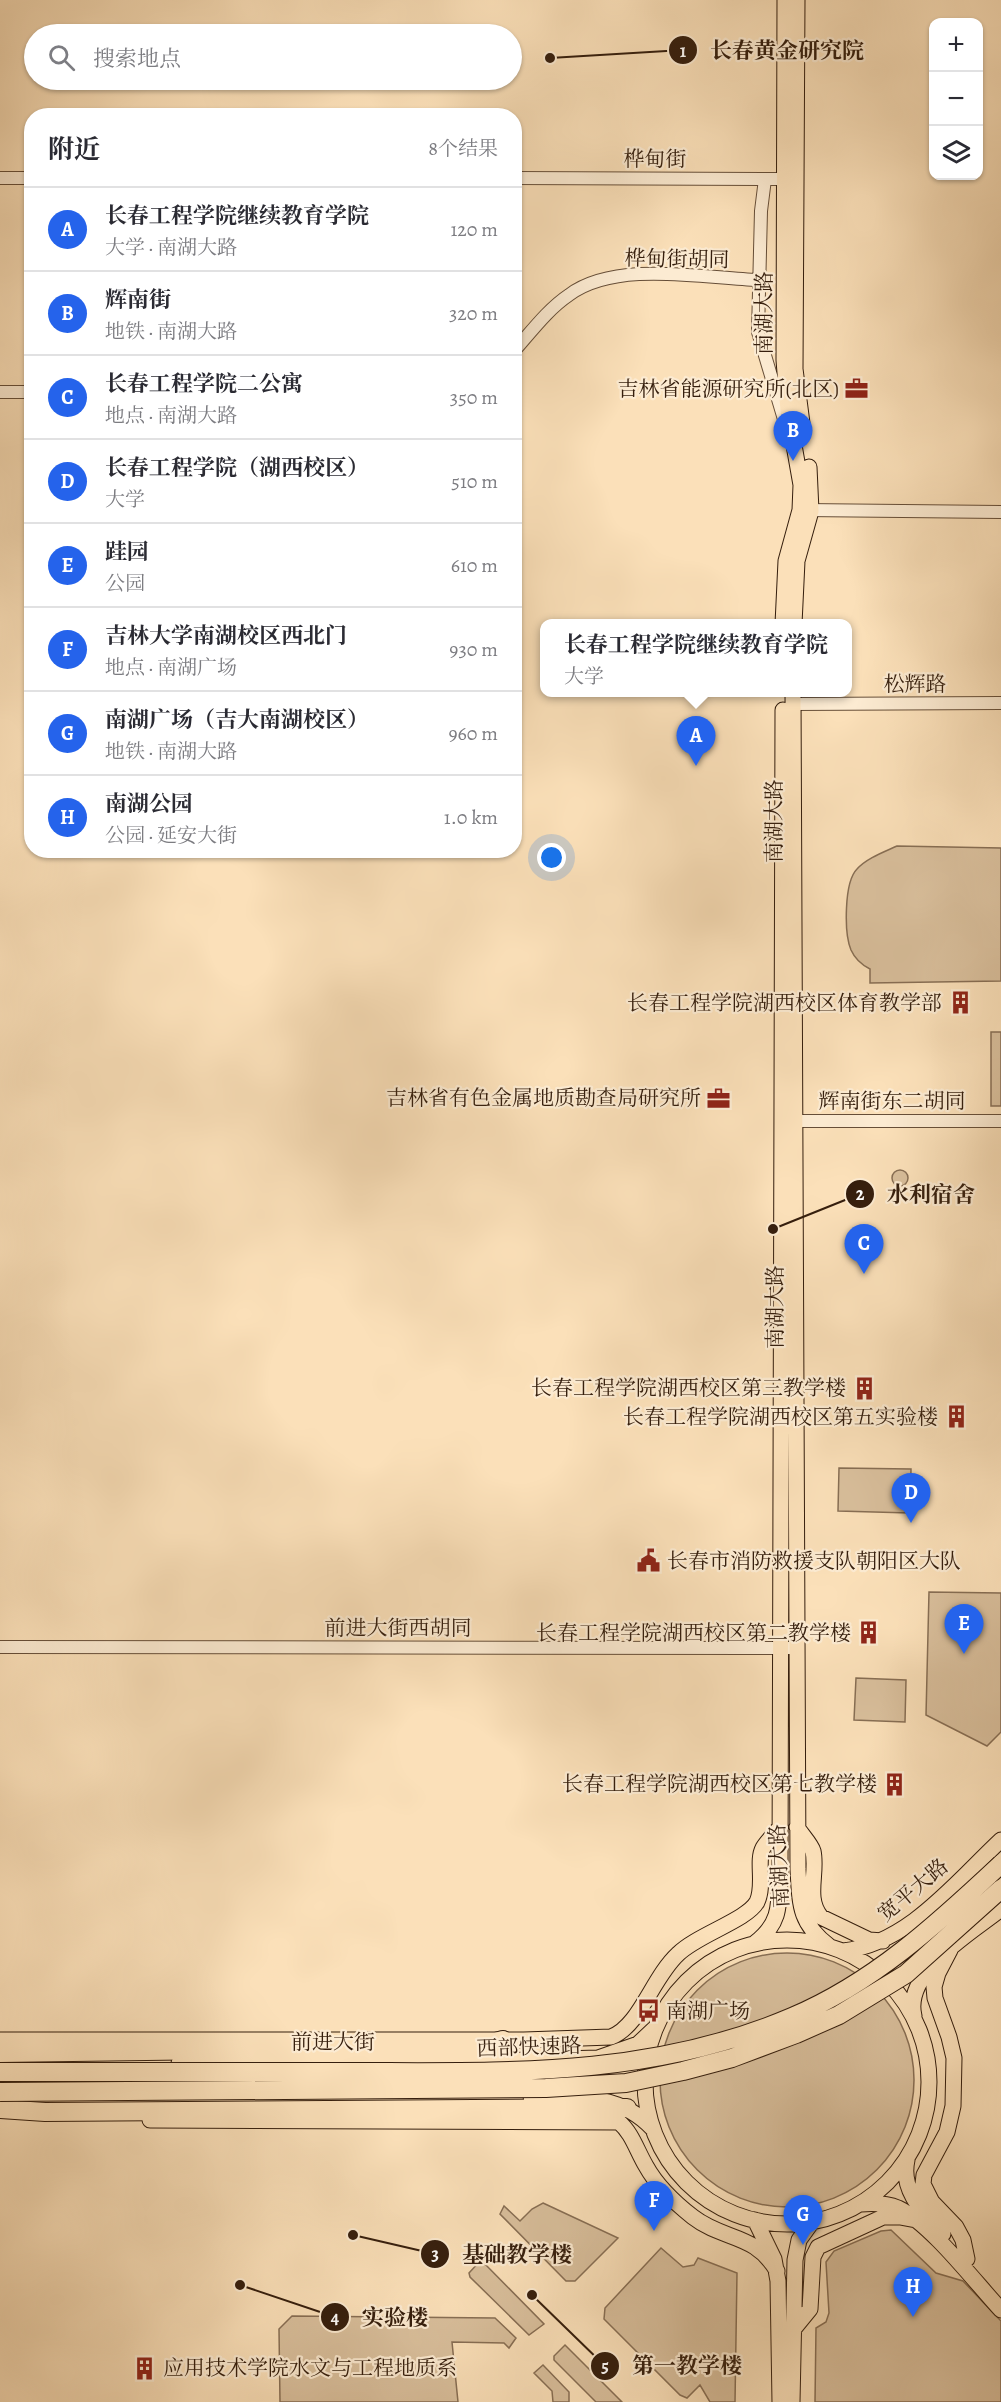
<!DOCTYPE html>
<html lang="zh">
<meta charset="utf-8">
<style>
body{margin:0;font-family:Alegreya,"Noto Serif SC",serif;background:#f7f7f7;color:#2b2b33}
.controls{position:absolute;right:18px;top:18px;display:grid;overflow:hidden;border-radius:12px;box-shadow:0 2px 4px #0004}
.controls button{width:54px;height:54px;display:grid;place-items:center;padding:0;border:0;border-bottom:2px solid #e1e1e2;background:#fff;color:#2b2b33;font:30px sans-serif}
.you{position:absolute;left:552px;top:858px;width:21px;height:21px;margin:-15px;border:4px solid #fff;border-radius:50%;background:#1a73e8;box-shadow:0 0 0 9px #1a73e833}
.badge{display:grid;place-items:center;width:39px;height:39px;border-radius:50%;background:#2563eb;color:#fff;font-size:20px;font-weight:700}
.pin{position:absolute;translate:-50% -50px;filter:drop-shadow(0 2px 3px #0008)}
.pin::after{content:'';position:absolute;top:32px;width:21px;height:18px;background:inherit;clip-path:polygon(0 0,100% 0,50% 100%)}
.popup{position:absolute;left:540px;top:619px;width:312px;height:78px;box-sizing:border-box;display:grid;place-content:center;border-radius:12px;background:#fff;filter:drop-shadow(0 2px 4px #0005);font-size:20px;white-space:nowrap;color:#7c7c81}
.popup b{font-size:22px;color:#2b2b33}
.popup::after{content:'';position:absolute;left:50%;top:100%;margin-left:-12px;border:12px solid transparent;border-top-color:#fff}
.list{margin:0;padding:0;list-style:none}
h2{display:flex;justify-content:space-between;align-items:center;height:78px;margin:0;padding:0 24px;font-size:26px}
h2 small{font-size:20px;font-weight:400;color:#7c7c81}
.list li{display:grid;grid-template-columns:39px 1fr auto;gap:18px;align-items:center;box-sizing:border-box;height:84px;padding:0 24px;border-top:2px solid #e1e1e2}
.list b{display:block;font-size:22px;white-space:nowrap}
.list p{margin:0;font-size:20px;white-space:nowrap;color:#7c7c81}
.list em{font-size:20px;font-style:normal;color:#7c7c81}
.icon{flex:none;width:33px;height:33px;fill:none;stroke:currentColor;stroke-width:2;stroke-linecap:round;stroke-linejoin:round}
.map{position:relative;flex:none;width:1001px;height:2402px;overflow:hidden}
.search{position:absolute;background:#fff;box-shadow:0 2px 4px #0004;left:24px;top:24px;width:498px;height:66px;display:flex;align-items:center;gap:15px;box-sizing:border-box;padding:0 21px;border-radius:33px;color:#7c7c81;font-size:22px}
.panel{position:absolute;background:#fff;box-shadow:0 2px 4px #0004;left:24px;top:108px;width:498px;height:750px;border-radius:24px}
.map>svg:first-child{display:block}
.green{fill:#d9bf9c;stroke:#876e54;stroke-width:1.5}
.lines{fill:none;stroke-linecap:round;stroke-linejoin:round}
.minor-casing{stroke:#664e38;stroke-width:14}
.major-casing{stroke:#351e0d;stroke-width:17}
.highway-casing{stroke:#351e0d;stroke-width:20}
.minor{stroke:#fcebd2;stroke-width:12}
.major{stroke:#fbe0b9;stroke-width:15}
.highway{stroke:#fbe0b9;stroke-width:18}
.highway-bridge-casing{stroke:#351e0d;stroke-width:20;stroke-linecap:butt}
.highway-bridge{stroke:#fbe0b9;stroke-width:18}
.labels{text-anchor:middle;stroke-width:4.5;stroke-linejoin:round;paint-order:stroke}
.street-label{font-size:21px;fill:#351e0d;stroke:#fcebd2}
.poi-label{font-size:21px;fill:#351e0d;stroke:#fcebd2;text-anchor:end}
.leader{fill:none;stroke:#351e0d;stroke-width:2}
.callout-dot{fill:#351e0d;stroke:#fcebd2;stroke-width:2}
.mark-label{font-size:18px;text-anchor:middle;font-weight:bold;fill:#fff}
.callout-label{font-size:22px;text-anchor:middle;font-weight:bold;fill:#351e0d;stroke:#fcebd2;stroke-width:4.5;stroke-linejoin:round;paint-order:stroke}
</style>
<div class="map">
<svg width="1001" height="2402" viewBox="0 0 1001 2402">
<rect width="100%" height="100%" fill="#fbe0b9"/>
<filter id="stains"><feTurbulence type="fractalNoise" baseFrequency=".00333" numOctaves="4"/><feColorMatrix values="0 0 0 0 .2 0 0 0 0 .09 0 0 0 0 .02 0 0 0 .5 -.17"/></filter>
<radialGradient id="worn" r=".72"><stop offset=".6" stop-color="#630" stop-opacity="0"/><stop offset="1" stop-color="#630" stop-opacity=".3"/></radialGradient>
<path class="green" d="M897 846 1001 848V981L870 983V969C862 965 855 959 851 950 844 933 844 882 857 869 867 858 884 852 897 846Z
M991 1032H1001V1106H991Z
M892 1178a8 8 0 1 1 16 0a8 8 0 1 1-16 0Z
M839 1468 911 1469 910 1513 838 1511Z
M929 1592 1001 1593V1732L987 1746 926 1715Z
M856 1678 906 1680 905 1722 854 1720Z
M660 2080a127 127 0 1 1 254 0a127 127 0 1 1-254 0Z
M543 2203 618 2238 575 2281H566L500 2214 504 2206 520 2221 532 2209Z
M891 2230 936 2273 963 2281 1001 2321V2402H815L816 2328 826 2322 829 2313 826 2262 834 2251 881 2231Z
M661 2248 683 2267 694 2265 698 2258 737 2273 735 2402H710L700 2385 687 2398 680 2395 604 2319 605 2308Z
M481 2260 544 2324 529 2335 470 2277 469 2273Z
M292 2316 495 2318 516 2338 509 2348 504 2343 452 2342 458 2402H280L279 2329Z
M565 2345 622 2402H596L554 2360V2356Z
M543 2365 569 2392V2402H553L552 2391 534 2373Z"/>
<g class="lines">
<defs>
<path id="minor" d="M0 178H32
M514 178 792 179
M765 179 761 211 758 332 786 426
M514 351C531 332 548 309 569 295 616 260 703 278 758 280
M0 392H32
M804 510 1001 512
M793 704 1001 703
M786 1121H1001
M0 1647 790 1648"/>
<path id="major" d="M797 0 795 369 803 431
M783 624 786 561 800 510 801 485 788 411 784 360 785 0
M794 624 797 561 811 511 809 467
M793 692 798 1869C800 1905 799 1923 829 1946
M797 1827C801 1834 811 1844 813 1851 818 1873 805 1898 821 1917L869 1940 883 1941
M645 2082a142 142 0 1 1 284 0a142 142 0 1 1-284 0Z
M755 1943C781 1923 779 1905 780 1873L783 710
M950 1950 938 1973 934 1987 935 1998 949 2037 954 2058 953 2106 947 2132 924 2175 923 2184 932 2202 956 2227 963 2240 967 2259
M843 1951C908 1944 955 1883 1001 1840
M914 2016C903 1972 971 1933 1001 1909
M0 2040H524L611 2037C640 2026 652 1978 678 1954 697 1935 747 1920 757 1902 765 1885 756 1861 763 1848 767 1841 775 1834 780 1827
M179 2063H421L598 2058 638 2044 654 2029
M531 2097C577 2097 620 2093 653 2129
M150 2120 619 2122C632 2133 637 2151 646 2166 657 2186 675 2203 693 2217 724 2241 755 2233 777 2271
M907 2160C900 2191 924 2213 943 2234
M861 2204C874 2203 886 2203 898 2208 931 2224 975 2282 1001 2310
M755 2220 774 2259 778 2281 780 2402
M792 2331 810 2309 813 2257 818 2247 883 2217H900L916 2220
M792 2402 795 2260 799 2240 812 2222"/>
<path id="highway" d="M467 2050 500 2060
M0 2053 285 2049 467 2050 503 2040
M0 2109 45 2112 627 2108"/>
</defs>
<use href="#minor" class="minor-casing"/>
<use href="#major" class="major-casing"/>
<use href="#highway" class="highway-casing"/>
<use href="#minor" class="minor"/>
<use href="#major" class="major"/>
<use href="#highway" class="highway"/>
<defs>
<path id="highway-bridge" d="M0 2072C117 2072 234 2072 351 2072 503 2072 649 2078 792 2017 873 1983 937 1924 1001 1864
M0 2092 546 2088 626 2083 683 2071 732 2058 796 2034 839 2015 906 1974 1001 1889"/>
</defs>
<use href="#highway-bridge" class="highway-bridge-casing"/>
<use href="#highway-bridge" class="highway-bridge"/>
</g>
<defs>
<symbol id="office-bare" viewBox="-9 -9 18 18"><path d="M-6-3h4V-5.5h4V-3h4V5H-6ZM-1-4.5V-3h2v-1.5ZM-6 0V1H6V0Z" fill="#8f2418" stroke="#fcebd2" stroke-width="2.5" paint-order="stroke"/></symbol>
<symbol id="building-bare" viewBox="-9 -9 18 18"><path d="M-4-6H4V6H1V3H-1V6H-4ZM-2.5-4.3h1.7v1.8h-1.7ZM.8-4.3h1.7v1.8H.8ZM-2.5-1h1.7V.8h-1.7ZM.8-1h1.7V.8H.8Z" fill="#8f2418" stroke="#fcebd2" stroke-width="2.5" paint-order="stroke"/></symbol>
<symbol id="civic-bare" viewBox="-9 -9 18 18"><path d="M-.6-6.5H3V-4.5H.6V-3L4-1V1h2V6H-6V1h2V-1L-.6-3ZM-1.2 2.5V6h2.4V2.5Z" fill="#8f2418" stroke="#fcebd2" stroke-width="2.5" paint-order="stroke"/></symbol>
<symbol id="bus-bare" viewBox="-9 -9 18 18"><path d="M-5-6H5V4H4V6H2V4H-2V6H-4V4H-5ZM-3.5-4V0h7V-4ZM-3.5 1.2v1.5H-2V1.2ZM2 1.2v1.5H3.5V1.2Z" fill="#8f2418" stroke="#fcebd2" stroke-width="2.5" paint-order="stroke"/></symbol>
</defs>
<g fill-rule="evenodd">
<use href="#office-bare" x="840" y="372" width="33" height="33"/>
<use href="#building-bare" x="944" y="986" width="33" height="33"/>
<use href="#office-bare" x="702" y="1082" width="33" height="33"/>
<use href="#building-bare" x="848" y="1372" width="33" height="33"/>
<use href="#building-bare" x="940" y="1400" width="33" height="33"/>
<use href="#civic-bare" x="632" y="1544" width="33" height="33"/>
<use href="#building-bare" x="852" y="1616" width="33" height="33"/>
<use href="#building-bare" x="878" y="1768" width="33" height="33"/>
<use href="#bus-bare" x="632" y="1994" width="33" height="33"/>
<use href="#building-bare" x="128" y="2352" width="33" height="33"/>
</g>
<g class="labels">
<g class="street-label">
<text x="655" y="166">桦甸街</text>
<text transform="translate(677 259) rotate(1)" y="7">桦甸街胡同</text>
<text transform="translate(764 313) rotate(-90)" y="7">南湖大路</text>
<text x="915" y="691">松辉路</text>
<text transform="translate(774 821) rotate(-90)" y="7">南湖大路</text>
<text x="892" y="1108">辉南街东二胡同</text>
<text transform="translate(775 1307) rotate(-90)" y="7">南湖大路</text>
<text x="398" y="1635">前进大街西胡同</text>
<text transform="translate(779 1866) rotate(-93)" y="7">南湖大路</text>
<text transform="translate(913 1890) rotate(-40)" y="7">宽平大路</text>
<text x="333" y="2049">前进大街</text>
<text transform="translate(529 2047) rotate(-2)" y="7">西部快速路</text>
</g>
<g class="poi-label">
<text x="839" y="396">吉林省能源研究所(北区)</text>
<text x="942" y="1010">长春工程学院湖西校区体育教学部</text>
<text x="701" y="1105">吉林省有色金属地质勘查局研究所</text>
<text x="846" y="1395">长春工程学院湖西校区第三教学楼</text>
<text x="938" y="1424">长春工程学院湖西校区第五实验楼</text>
<text x="667" y="1568" text-anchor="start">长春市消防救援支队朝阳区大队</text>
<text x="851" y="1640">长春工程学院湖西校区第二教学楼</text>
<text x="877" y="1791">长春工程学院湖西校区第七教学楼</text>
<text x="666" y="2018" text-anchor="start">南湖广场</text>
<text x="163" y="2375" text-anchor="start">应用技术学院水文与工程地质系</text>
</g>
</g>
<path class="leader" d="M550 58L683 50M773 1229L860 1194M353 2235L435 2254M240 2285L335 2317M532 2295L605 2366"/>
<g class="callout-dot">
<circle cx="550" cy="58" r="6"/>
<circle cx="773" cy="1229" r="6"/>
<circle cx="353" cy="2235" r="6"/>
<circle cx="240" cy="2285" r="6"/>
<circle cx="532" cy="2295" r="6"/>
<circle cx="683" cy="50" r="15"/>
<circle cx="860" cy="1194" r="15"/>
<circle cx="435" cy="2254" r="15"/>
<circle cx="335" cy="2317" r="15"/>
<circle cx="605" cy="2366" r="15"/>
</g>
<g class="mark-label">
<text x="683" y="57">1</text>
<text x="860" y="1200">2</text>
<text x="435" y="2260">3</text>
<text x="335" y="2323">4</text>
<text x="605" y="2372">5</text>
</g>
<g class="callout-label">
<text x="787" y="58">长春黄金研究院</text>
<text x="931" y="1202">水利宿舍</text>
<text x="517" y="2262">基础教学楼</text>
<text x="395" y="2325">实验楼</text>
<text x="687" y="2373">第一教学楼</text>
</g>
<rect width="100%" height="100%" filter="url(#stains)"/>
<rect width="100%" height="100%" fill="url(#worn)"/>
</svg>
<div class="controls">
<button>+</button>
<button>−</button>
<button><svg class="icon" aria-label="layers" viewBox="0 0 24 24"><path d="M12 4l9 5-9 5-9-5zM3 14l9 5 9-5"/></svg></button>
</div>
<div class="you"></div>
<div class="pin badge" style="left:696px;top:766px">A</div>
<div class="popup"><b>长春工程学院继续教育学院</b>大学</div>
<div class="pin badge" style="left:793px;top:461px">B</div>
<div class="pin badge" style="left:864px;top:1274px">C</div>
<div class="pin badge" style="left:911px;top:1523px">D</div>
<div class="pin badge" style="left:964px;top:1654px">E</div>
<div class="pin badge" style="left:654px;top:2231px">F</div>
<div class="pin badge" style="left:803px;top:2245px">G</div>
<div class="pin badge" style="left:913px;top:2317px">H</div>
<div class="search"><svg class="icon" aria-label="search" viewBox="0 0 24 24"><circle cx="10" cy="10" r="6"/><path d="M15 15l6 6"/></svg>搜索地点</div>
<section class="panel">
<h2>附近<small>8个结果</small></h2>
<ul class="list">
<li><span class="badge">A</span><div><b>长春工程学院继续教育学院</b><p>大学 · 南湖大路</p></div><em>120 m</em></li>
<li><span class="badge">B</span><div><b>辉南街</b><p>地铁 · 南湖大路</p></div><em>320 m</em></li>
<li><span class="badge">C</span><div><b>长春工程学院二公寓</b><p>地点 · 南湖大路</p></div><em>350 m</em></li>
<li><span class="badge">D</span><div><b>长春工程学院（湖西校区）</b><p>大学</p></div><em>510 m</em></li>
<li><span class="badge">E</span><div><b>跬园</b><p>公园</p></div><em>610 m</em></li>
<li><span class="badge">F</span><div><b>吉林大学南湖校区西北门</b><p>地点 · 南湖广场</p></div><em>930 m</em></li>
<li><span class="badge">G</span><div><b>南湖广场（吉大南湖校区）</b><p>地铁 · 南湖大路</p></div><em>960 m</em></li>
<li><span class="badge">H</span><div><b>南湖公园</b><p>公园 · 延安大街</p></div><em>1.0 km</em></li>
</ul>
</section>
</div>
